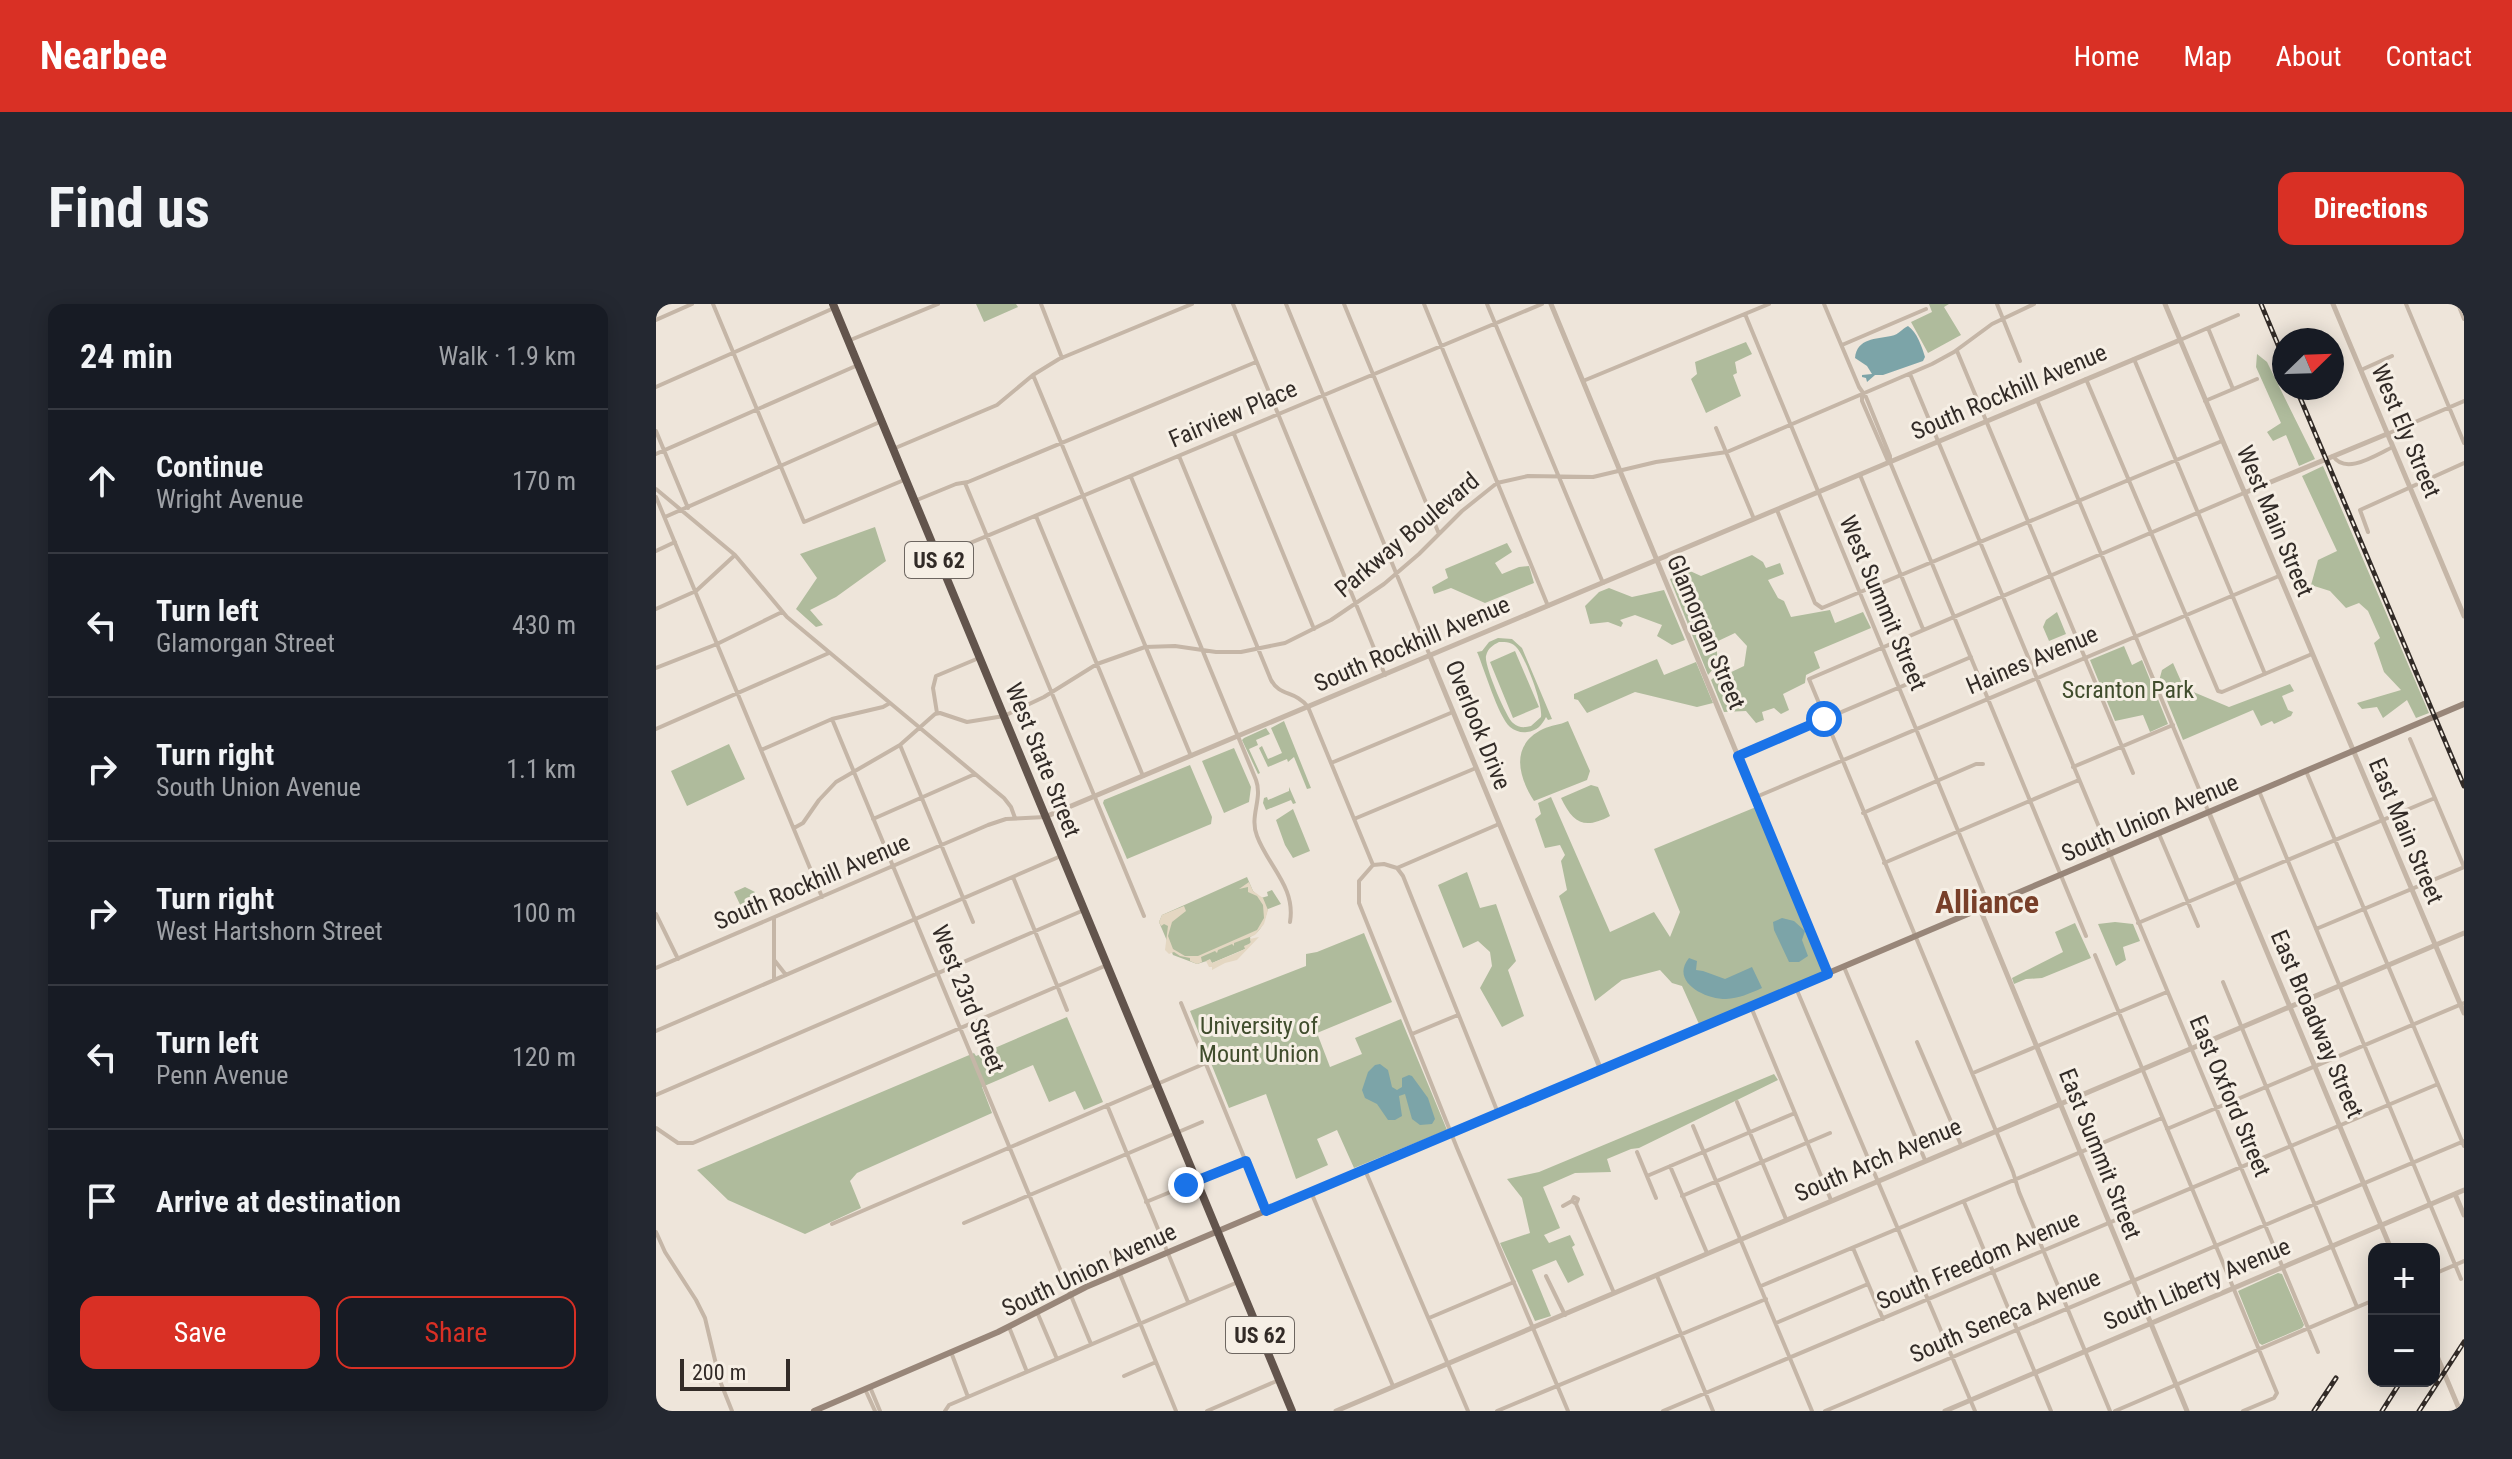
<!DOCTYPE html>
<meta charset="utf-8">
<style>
body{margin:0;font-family:"Roboto Condensed",sans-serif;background:#242831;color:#f1f3f6}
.controls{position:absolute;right:24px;bottom:24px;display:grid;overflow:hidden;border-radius:16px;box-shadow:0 4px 20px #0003}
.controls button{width:72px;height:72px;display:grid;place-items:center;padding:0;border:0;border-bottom:2px solid #363941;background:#171b24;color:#f1f3f6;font:40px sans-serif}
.compass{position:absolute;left:1616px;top:24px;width:72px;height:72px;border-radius:50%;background:#171b24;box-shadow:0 4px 20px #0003;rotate:67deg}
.scale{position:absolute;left:24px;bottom:20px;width:110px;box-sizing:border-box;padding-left:8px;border:4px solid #322b27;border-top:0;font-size:22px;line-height:28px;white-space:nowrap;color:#322b27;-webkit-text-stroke:6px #f6efe5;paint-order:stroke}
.stop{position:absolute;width:24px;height:24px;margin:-18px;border:6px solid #1a73e8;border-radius:50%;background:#fff}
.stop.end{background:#1a73e8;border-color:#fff;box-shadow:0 2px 8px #0008}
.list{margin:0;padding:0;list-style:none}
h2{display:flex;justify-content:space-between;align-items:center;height:104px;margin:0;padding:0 32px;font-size:34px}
h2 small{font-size:26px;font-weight:400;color:#9ea1a6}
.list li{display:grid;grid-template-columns:52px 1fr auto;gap:24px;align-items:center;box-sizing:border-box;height:144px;padding:0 32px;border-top:2px solid #363941}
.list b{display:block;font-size:30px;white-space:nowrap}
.list p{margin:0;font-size:26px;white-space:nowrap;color:#9ea1a6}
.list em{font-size:26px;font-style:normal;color:#9ea1a6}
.actions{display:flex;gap:16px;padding:24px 32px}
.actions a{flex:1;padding:18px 0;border:2px solid #d93025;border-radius:16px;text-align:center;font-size:28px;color:#d93025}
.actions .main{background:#d93025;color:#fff}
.icon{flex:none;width:44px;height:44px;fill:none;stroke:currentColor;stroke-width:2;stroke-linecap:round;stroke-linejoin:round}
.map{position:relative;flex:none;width:1808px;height:1107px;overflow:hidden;border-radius:16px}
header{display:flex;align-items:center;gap:48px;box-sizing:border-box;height:112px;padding:0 40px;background:#d93025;color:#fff}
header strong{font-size:38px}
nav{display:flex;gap:44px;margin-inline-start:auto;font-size:28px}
.intro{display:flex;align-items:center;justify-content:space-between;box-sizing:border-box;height:192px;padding:0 48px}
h1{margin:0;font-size:56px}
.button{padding:20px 36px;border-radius:16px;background:#d93025;color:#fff;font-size:28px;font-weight:700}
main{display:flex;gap:48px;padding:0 48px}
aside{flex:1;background:#171b24;border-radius:16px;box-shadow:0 4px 20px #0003}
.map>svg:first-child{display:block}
.green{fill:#afbb9c;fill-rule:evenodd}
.plaza{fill:#e4d7c2}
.water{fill:#7ca4a8}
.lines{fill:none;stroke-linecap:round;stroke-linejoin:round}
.minor{stroke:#c5b6a7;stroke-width:4}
.tertiary{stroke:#c5b6a7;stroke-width:5}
.secondary{stroke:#988679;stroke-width:6}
.trunk{stroke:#62544c;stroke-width:8}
.rail-casing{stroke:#322b27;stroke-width:5}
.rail{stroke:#f6efe5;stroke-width:2;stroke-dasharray:6;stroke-linecap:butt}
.route{stroke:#1a73e8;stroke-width:10}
.labels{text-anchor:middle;stroke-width:6;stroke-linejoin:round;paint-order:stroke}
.shield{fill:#f6efe5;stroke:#6d6660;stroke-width:2}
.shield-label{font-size:22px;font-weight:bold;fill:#322b27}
.street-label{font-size:24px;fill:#322b27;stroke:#f6efe5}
.park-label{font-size:24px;fill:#404d2d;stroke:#f6efe5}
.district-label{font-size:32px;font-weight:bold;fill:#783f29;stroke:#f6efe5}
</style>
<header>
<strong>Nearbee</strong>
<nav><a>Home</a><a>Map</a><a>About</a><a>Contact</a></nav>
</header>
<div class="intro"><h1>Find us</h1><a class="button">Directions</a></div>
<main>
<aside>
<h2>24 min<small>Walk · 1.9 km</small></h2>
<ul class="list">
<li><svg class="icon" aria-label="ahead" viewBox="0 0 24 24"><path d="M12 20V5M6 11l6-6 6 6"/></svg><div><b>Continue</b><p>Wright Avenue</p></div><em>170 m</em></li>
<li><svg class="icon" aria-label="left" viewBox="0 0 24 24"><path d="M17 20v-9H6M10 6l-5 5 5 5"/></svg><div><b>Turn left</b><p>Glamorgan Street</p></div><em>430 m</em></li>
<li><svg class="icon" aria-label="right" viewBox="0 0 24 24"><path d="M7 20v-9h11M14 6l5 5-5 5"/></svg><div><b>Turn right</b><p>South Union Avenue</p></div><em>1.1 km</em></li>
<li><svg class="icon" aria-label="right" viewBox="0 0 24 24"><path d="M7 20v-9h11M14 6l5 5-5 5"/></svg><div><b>Turn right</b><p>West Hartshorn Street</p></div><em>100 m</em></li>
<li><svg class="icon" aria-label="left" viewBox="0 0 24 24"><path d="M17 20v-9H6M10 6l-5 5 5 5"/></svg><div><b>Turn left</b><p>Penn Avenue</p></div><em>120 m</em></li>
<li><svg class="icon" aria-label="arrive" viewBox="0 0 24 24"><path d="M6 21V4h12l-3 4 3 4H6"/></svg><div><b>Arrive at destination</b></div></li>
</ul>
<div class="actions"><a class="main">Save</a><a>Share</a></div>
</aside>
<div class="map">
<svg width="1808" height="1107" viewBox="0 0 1808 1107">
<rect width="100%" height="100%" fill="#eee5da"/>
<path class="green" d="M320 0H360L362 3 328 18Z
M1273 0H1293L1288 3 1305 31 1272 49 1255 18 1276 8Z
M1090 38 1096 50 1079 58 1081 69 1077 71 1085 92 1050 109 1035 75 1041 70 1039 58Z
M1601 50 1611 58 1659 155 1643 162 1630 131 1617 137 1611 128 1625 119 1600 63Z
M1667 162 1773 409 1760 414 1751 396 1727 414 1721 403 1706 405 1701 399 1745 386 1728 368 1718 339 1724 334 1712 307 1703 299 1690 304 1674 287 1655 281 1662 256 1681 247 1646 172Z
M219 223 230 257 180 293 154 306 167 321 160 323 140 305 161 274 144 250Z
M851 239 856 248 839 259 846 270 863 263 873 262 878 279 829 299 795 284 778 290 776 283 792 274 789 265Z
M1096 251 1107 258 1110 264 1124 259 1128 270 1112 276 1122 294 1128 297 1135 313 1174 306 1179 319 1207 308 1215 324 1158 348 1164 364 1150 371 1149 379 1127 390 1133 406 1125 410 1118 404 1106 408 1108 416 1100 419 1090 407 1068 408 1055 376 1064 368 1069 371 1088 362 1091 342 1079 329 1060 338 1062 359 1052 371 1014 275 1034 267 1045 272Z
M953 284 976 293 1008 286 1029 336 1016 341 1001 332 1006 321 979 311 964 316 967 319 965 323 952 318 934 320 929 302 943 288Z
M1401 308 1410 330 1393 337 1387 323 1390 316Z
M842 334 856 335 866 344 896 415 892 416 890 413C886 421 881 427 871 428 865 429 859 427 854 423 842 412 828 364 821 348L826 347 833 338ZM843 338C851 338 856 338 861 344 870 355 887 400 885 413L875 422C868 424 863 424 857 419 850 413 828 361 830 352 832 344 837 341 843 338Z
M1468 342 1476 361 1486 356 1512 420 1494 428 1487 411 1459 417 1434 356Z
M859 347 883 403 857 414 834 358Z
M1001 355 1008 371 1040 358 1057 399 1041 403 979 388 931 409 922 396 918 395V390Z
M1517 359 1528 384 1573 403 1634 380 1638 387 1626 392 1632 406 1637 408 1635 412 1618 420 1616 417 1605 422 1597 406 1527 436 1503 377 1506 366Z
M628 417 655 484 651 485 638 453 632 458 631 455 612 463 603 444 606 442 612 455 626 449 615 424Z
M912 417 934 467 931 476 878 497C862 472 854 441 887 425 895 421 904 421 912 417Z
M610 424 614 430 600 436 602 441 593 445 604 469 602 470 586 436 588 434Z
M73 440 89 475 31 502 15 467Z
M578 444 595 483 593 498 568 509 546 457Z
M534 461 556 513 555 520 471 555 447 499 448 496Z
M935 481 942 483 954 512C928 526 917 519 905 494Z
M633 483 640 499 637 500 635 496 610 506 607 499 608 494 611 493 612 496 633 487Z
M895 493 954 628 998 608 1014 633 1024 608 998 545 1100 503 1169 669 1043 720 1026 682 1016 679 1004 666 966 676 939 697 903 592 911 586 905 557 909 551 904 541 889 544 879 515 885 510 882 499Z
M637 505 654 547 637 554 629 541 620 516Z
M811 568 824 604 840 600 860 657 852 666 868 712 846 723 824 684 836 662 834 648 822 637 807 644 782 581Z
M591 573 597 587 605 594 612 592 611 588 616 586 625 600 612 605C608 616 607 627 594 633L595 638 589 645 556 659 554 656 541 660 517 651 503 618 506 611Z
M89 583 99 588 89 611 78 588Z
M1459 618 1477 620 1484 637 1467 643 1470 656 1460 662 1442 620Z
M1419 619 1435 654 1386 674 1370 675 1358 680 1356 674 1407 648 1399 628Z
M708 629 736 698 661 729 674 763 706 750 699 734 745 715 791 826 698 864 681 826 661 835 672 861 640 875 610 790 573 804 534 707 650 662V650L661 648Z
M411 713 447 798 428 806 419 787 393 798 377 761 326 783 336 809 201 869 194 877 205 904 149 930 72 896 41 866 318 749 320 752Z
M1118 770 1122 776 983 844 975 845 951 855 955 868 919 869 887 883 904 924 888 931 893 939 914 931 919 941 916 943 928 971 912 979 900 956 876 966 895 1012 879 1017 844 939 874 929 866 894 851 875 883 868Z
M1622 969 1626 970 1648 1021 1646 1024 1606 1041 1603 1039 1582 987Z"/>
<path class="plaza" d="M593 578 597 587 607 594 612 606 608 620 599 631 578 639V642L576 640 562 646 561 649 559 647 545 653 546 658 541 660 534 657V654L524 652 518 648 513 650 509 646 512 622 508 620 505 622 503 618 506 611 528 602 530 607 516 618 512 632 517 645 529 652H542L601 626 608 614 607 601 601 592 592 588V583L583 585Z
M603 633 581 656 569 659 556 666V663H553L550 657 554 655 556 659 578 650 589 645 588 642 595 639 594 635Z"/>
<path class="water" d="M1252 22C1261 28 1266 43 1269 53L1267 57 1227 71H1219L1211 78 1210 74 1206 73V71L1216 70 1211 62 1199 54C1201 34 1220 35 1235 32 1244 30 1244 26 1252 22Z
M1126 614 1138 617 1149 627 1146 636 1152 652 1143 658H1133L1118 626 1117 618Z
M1033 654 1041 657 1040 666 1047 667 1069 675 1096 663 1106 684C1093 690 1083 694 1070 695 1048 695 1014 677 1033 654Z
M724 760 732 766 736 783 741 786 746 783V774L753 771 756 772 772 794 779 815 776 820 764 821 756 815 749 790 743 792 746 812 739 816H732L721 800 709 794 706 786 712 768 719 761Z"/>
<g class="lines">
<path class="minor" d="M57 0 148 218 248 176
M385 0 406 54
M577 0 729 371
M630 0 774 352
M688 0 783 230
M768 0 892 302
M831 0 947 279
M1168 0 1203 83 1210 93 1234 152V158L1430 632
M1341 0 1364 57
M1750 0 1808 139
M1802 0 1808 15
M1089 10 1333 602
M0 16 36 0
M1552 24 1577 85
M1524 36 1582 11
M192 37 282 0
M1186 41 1270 5
M1301 47 1477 469
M1478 55 1609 370
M1705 66 1736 52
M1254 70 1662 1048
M377 71 535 452
M1430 75 1562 387 1566 388 1656 350
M927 77 1113 0
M0 83 178 4
M1206 90V97L1232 157
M1381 96 1553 509
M1549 97 1601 75
M1060 124 1098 215
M0 127 32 204
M578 130 658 325
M1731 130 1808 97
M237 145 341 101 377 71 403 55 536 0
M0 150 202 61
M523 152 615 376C624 393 639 386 652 403L717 561
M1677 152C1690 172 1721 150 1737 143
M1204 171 1267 325
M475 173 600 476C607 495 593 512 601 532 612 562 640 583 634 618
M309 179 488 612
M0 185 79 251 131 313 348 494 355 503 359 514
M0 193 166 593
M261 196 300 180 312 178 600 58
M1121 206 1159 299 1166 304 1566 137
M380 212 487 472
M9 213 226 117
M1712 228 1704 206 1808 159
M0 247 19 238
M283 252 886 0
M0 305 40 287 79 251
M0 364 61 340 126 308
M281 409 277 384 280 372 323 354
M176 415 435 1040
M0 425 173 349
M244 441 317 618
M105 446 176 415 227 403 234 399
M1082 452 1315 353
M675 459 797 408
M1417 463 1517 421
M1650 467 1808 842
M1603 487 1805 975
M1100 493 1623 272
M1207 509 1320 460H1327
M217 515 319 470
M698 515 820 464
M138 524 147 519 163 496 180 478 244 441 279 410 284 409 311 418 348 412 388 393 441 360 489 343 519 342 560 348H585L629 339 675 316 728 280 763 250 806 207 841 179 872 172 937 173 1000 158 1071 148 1276 60 1298 48 1336 20 1378 0
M1503 530 1542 622
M1228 559 1423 476
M717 561 703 577V599L801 844 912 1107
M717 561 728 560 741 564 843 520
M741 564 747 572 842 809
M357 573 411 706
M0 610 22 655
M118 614V676
M1482 619 1779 494
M1660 625 1808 563 1754 435
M1439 651 1621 1089 1618 1094 1587 1107
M119 657 130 671
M1188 663 1269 856
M0 664 332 521 350 515 389 513
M1567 678 1701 1003
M1140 684 1319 1107
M525 699 610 907
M1095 703 1175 896
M0 727 405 552
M756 730 802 711
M1261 738 1305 841
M1317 769 1511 688
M0 791 428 606
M1081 798 1130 915
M451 801 532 998
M1037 822 1156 1107
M0 824 22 839H37L451 661
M1511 825 1808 699
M981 848 1000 894
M1014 862 1051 949
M709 866 812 1107
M991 872 1139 809
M655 888 737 1082
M1026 892 1174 829
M490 898 590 857
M1308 898 1395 1107
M920 900 958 989
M907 902 916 897 920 900 922 895 918 893 916 897
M308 919 546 818
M176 920 550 759
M0 928 9 948 40 996 49 1014 64 1077 76 1107
M1197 944 1227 1015
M455 948 520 1107
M1778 970 1808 957
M890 972 909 1011
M1001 972 1057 1107
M1105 982 1506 814
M381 1008 401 1055
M773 1014 858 978
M1120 1019 1212 980
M353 1023 371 1068
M295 1048 312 1093
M468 1072 500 1058
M214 1083 224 1107
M209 1085 219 1107
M0 1104 1 1107
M289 1107 293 1101 582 978
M551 1107 623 1076
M841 1107 1110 995
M1007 1107 1782 780
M1169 1107 1808 837
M1454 1107 1363 888 1357 868 1153 375 1588 189
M1459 1107 1718 996"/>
<path class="tertiary" d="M895 0 1172 670
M1509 0 1808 709
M1677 0 1808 312
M1588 189 1731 130
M774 352 945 766
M1553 509 1735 945
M389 513 1524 36
M1324 605 1531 1107
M1799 890 1808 911
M1778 1045 1804 1107
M680 1107 1808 629
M1289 1107 1808 886"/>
<path class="secondary" d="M158 1107 342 1028 430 983 1808 400"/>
<path class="trunk" d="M177 0 636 1107"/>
<defs>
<path id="rail" d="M1605 0 1628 55
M1640 84 1808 482
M1658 1107 1680 1074
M1726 1107 1745 1077
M1763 1107 1808 1038"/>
</defs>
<use href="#rail" class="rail-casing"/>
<use href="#rail" class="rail"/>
</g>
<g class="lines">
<path class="route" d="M530 881 590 857 610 907 1172 670 1082 452 1168 415"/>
</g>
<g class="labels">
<g class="shield">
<rect x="249" y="238" width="68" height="36" rx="6"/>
<rect x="570" y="1013" width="68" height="36" rx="6"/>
</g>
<g class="shield-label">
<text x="283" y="264">US 62</text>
<text x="604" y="1039">US 62</text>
</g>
<g class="street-label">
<text transform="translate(1353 88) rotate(-23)" y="8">South Rockhill Avenue</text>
<text transform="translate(577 110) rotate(-23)" y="8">Fairview Place</text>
<text transform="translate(1750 127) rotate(67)" y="8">West Ely Street</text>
<text transform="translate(1619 217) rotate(67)" y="8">West Main Street</text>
<text transform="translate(751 231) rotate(-40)" y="8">Parkway Boulevard</text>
<text transform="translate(1227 299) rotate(67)" y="8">West Summit Street</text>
<text transform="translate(1050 328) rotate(67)" y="8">Glamorgan Street</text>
<text transform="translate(756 340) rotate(-23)" y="8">South Rockhill Avenue</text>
<text transform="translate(1376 356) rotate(-23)" y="8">Haines Avenue</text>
<text transform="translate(822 421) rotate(68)" y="8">Overlook Drive</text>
<text transform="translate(387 456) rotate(68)" y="8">West State Street</text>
<text transform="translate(1494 514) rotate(-23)" y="8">South Union Avenue</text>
<text transform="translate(1750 527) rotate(67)" y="8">East Main Street</text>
<text transform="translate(156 578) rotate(-23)" y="8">South Rockhill Avenue</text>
<text transform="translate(312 695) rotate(68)" y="8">West 23rd Street</text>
<text transform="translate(1661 720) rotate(67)" y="8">East Broadway Street</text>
<text transform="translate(1574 792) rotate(67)" y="8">East Oxford Street</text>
<text transform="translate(1444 850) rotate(68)" y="8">East Summit Street</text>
<text transform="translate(1222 856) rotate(-23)" y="8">South Arch Avenue</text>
<text transform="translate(1322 956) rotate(-23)" y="8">South Freedom Avenue</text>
<text transform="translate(433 966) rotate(-25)" y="8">South Union Avenue</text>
<text transform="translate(1541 980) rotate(-23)" y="8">South Liberty Avenue</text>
<text transform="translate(1349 1012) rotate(-23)" y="8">South Seneca Avenue</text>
</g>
<g class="park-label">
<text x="1472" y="394">Scranton Park</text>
<text x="603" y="730">University of<tspan x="603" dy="28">Mount Union</tspan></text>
</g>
<g class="district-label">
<text x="1331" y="609">Alliance</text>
</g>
</g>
</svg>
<div class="controls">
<button>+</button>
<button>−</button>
</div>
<svg class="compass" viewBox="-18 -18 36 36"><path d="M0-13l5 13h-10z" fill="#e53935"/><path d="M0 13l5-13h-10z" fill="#9ea1a6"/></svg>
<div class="scale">200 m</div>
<div class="stop" style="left:1168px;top:415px"></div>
<div class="stop end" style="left:530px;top:881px"></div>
</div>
</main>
